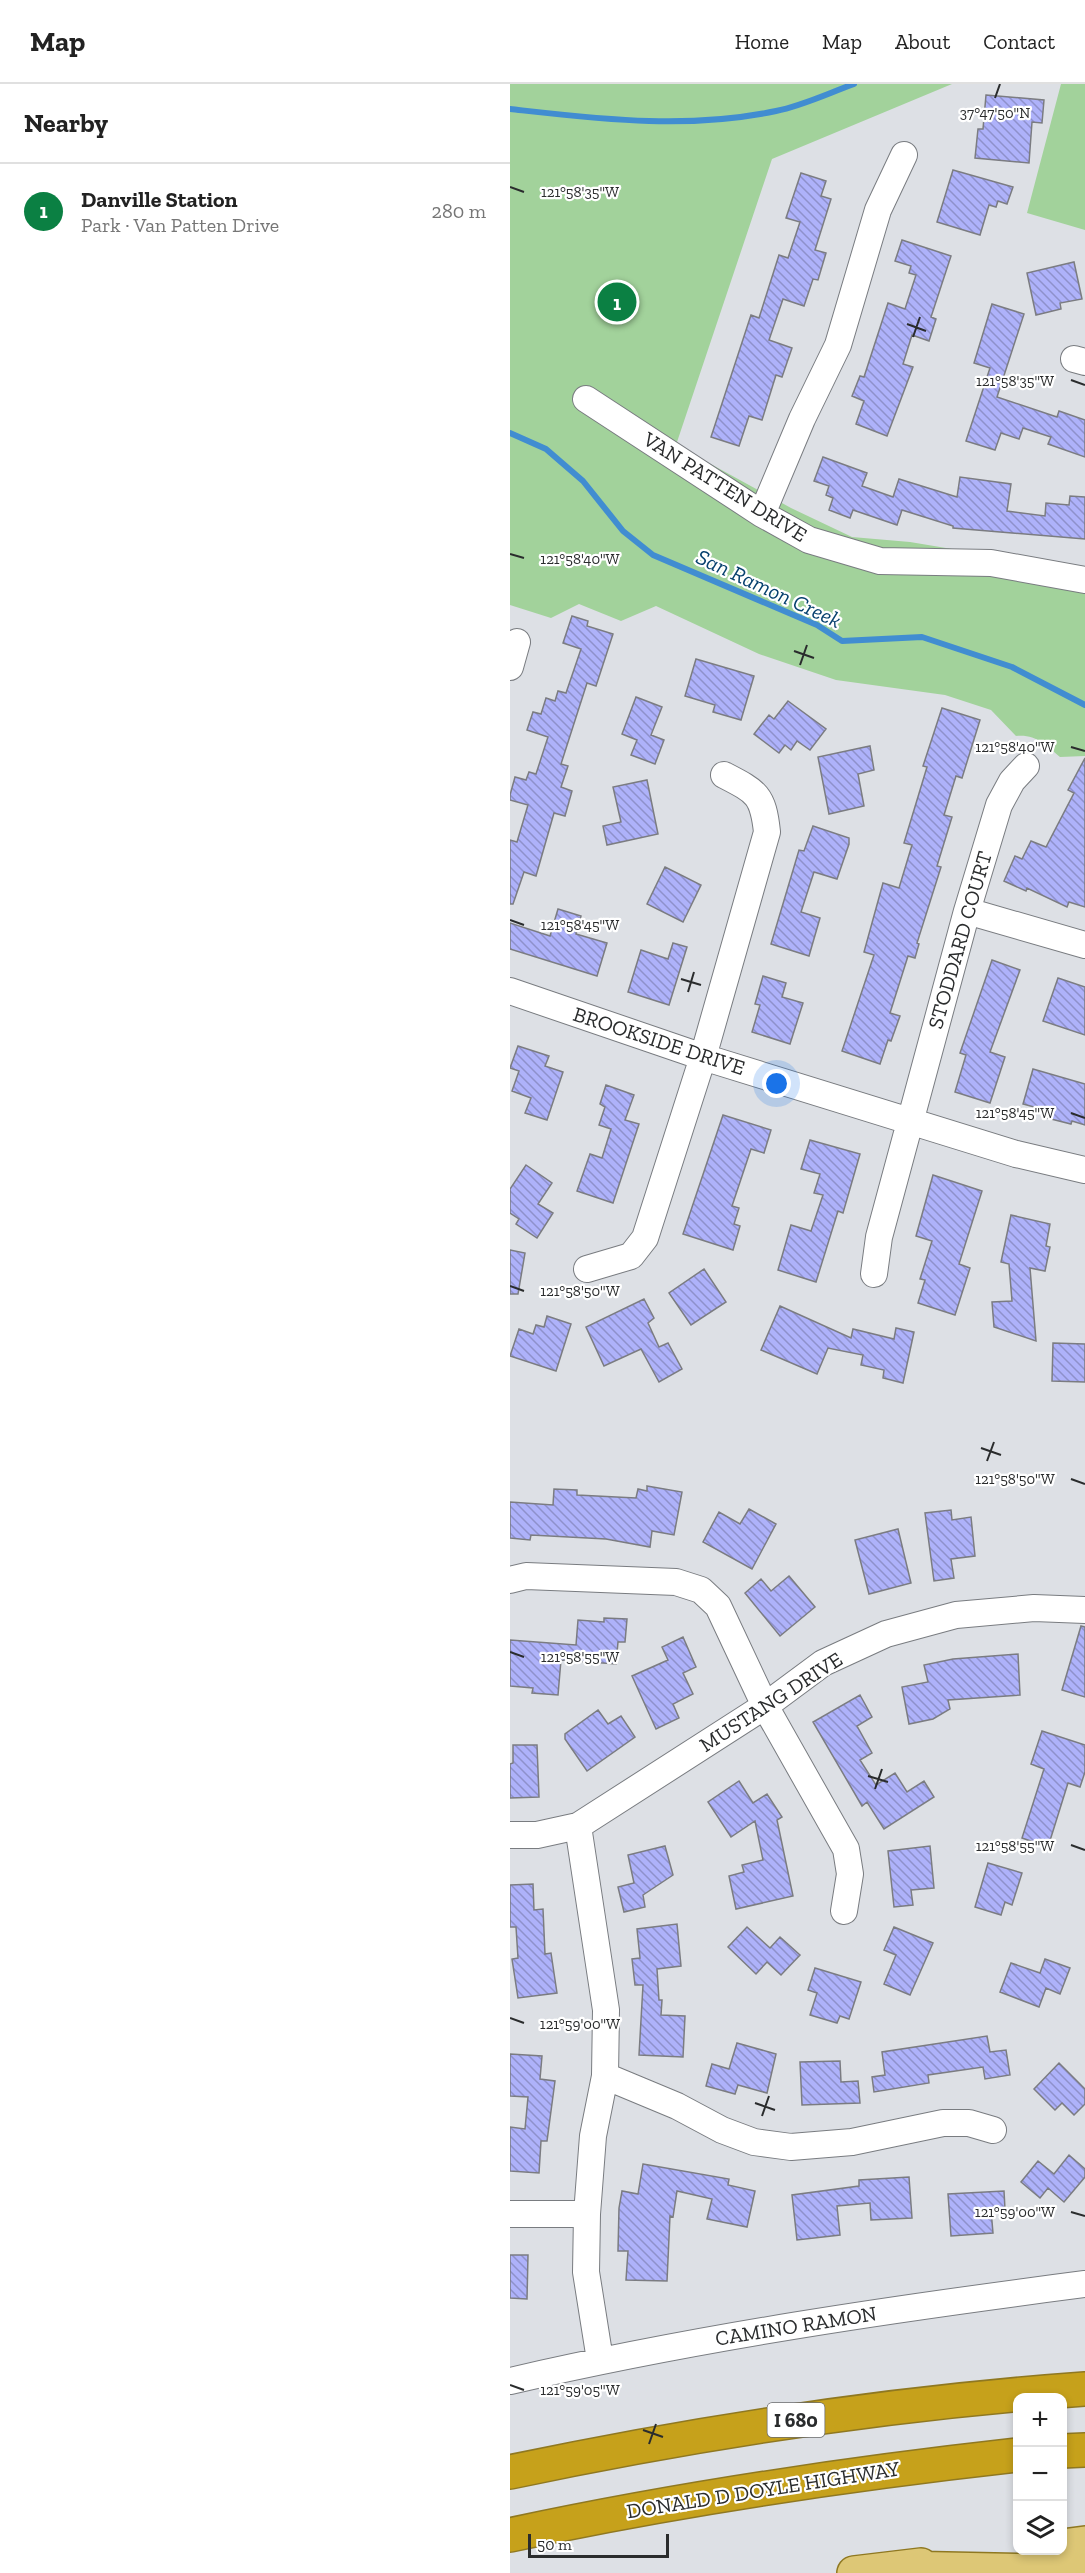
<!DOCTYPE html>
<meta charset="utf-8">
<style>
body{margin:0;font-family:"Zilla Slab",serif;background:#f2f2f2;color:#222}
.controls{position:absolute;right:18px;bottom:18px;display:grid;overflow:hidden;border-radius:12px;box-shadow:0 3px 9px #0003}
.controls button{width:54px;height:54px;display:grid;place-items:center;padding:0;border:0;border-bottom:2px solid #e0e0e0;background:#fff;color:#222;font:30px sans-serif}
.scale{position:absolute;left:18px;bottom:15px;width:141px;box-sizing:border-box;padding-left:6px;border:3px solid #2a2c2d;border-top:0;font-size:16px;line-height:21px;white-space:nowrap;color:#2a2c2d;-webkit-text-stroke:4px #fff;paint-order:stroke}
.you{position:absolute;left:267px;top:1000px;width:21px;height:21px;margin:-15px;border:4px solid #fff;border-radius:50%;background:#1a73e8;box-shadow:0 0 0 9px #1a73e833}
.badge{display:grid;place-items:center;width:39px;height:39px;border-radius:50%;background:#0b8043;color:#fff;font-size:20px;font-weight:700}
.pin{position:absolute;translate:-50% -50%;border:3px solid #fff;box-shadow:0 2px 6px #0006}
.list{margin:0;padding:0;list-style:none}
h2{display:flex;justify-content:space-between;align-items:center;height:78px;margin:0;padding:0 24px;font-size:26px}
h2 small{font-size:20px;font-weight:400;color:#767676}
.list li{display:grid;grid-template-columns:39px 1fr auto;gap:18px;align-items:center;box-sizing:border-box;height:96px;padding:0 24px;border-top:2px solid #e0e0e0}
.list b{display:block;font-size:22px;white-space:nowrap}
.list p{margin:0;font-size:20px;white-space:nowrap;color:#767676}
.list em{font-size:20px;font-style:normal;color:#767676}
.icon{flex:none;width:33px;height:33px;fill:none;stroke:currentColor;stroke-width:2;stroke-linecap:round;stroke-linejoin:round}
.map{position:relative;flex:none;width:575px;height:2489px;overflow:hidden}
header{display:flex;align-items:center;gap:36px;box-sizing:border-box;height:84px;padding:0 30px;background:#fff;border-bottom:2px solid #e0e0e0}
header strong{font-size:28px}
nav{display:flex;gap:33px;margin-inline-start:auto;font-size:21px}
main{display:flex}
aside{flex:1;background:#fff}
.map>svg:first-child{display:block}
.green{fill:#a2d29b}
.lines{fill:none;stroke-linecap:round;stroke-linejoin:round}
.stream{stroke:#418dd1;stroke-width:6}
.building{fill:url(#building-back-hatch);stroke:#7b7c81;stroke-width:1.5}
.minor-casing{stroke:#797c80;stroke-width:28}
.major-casing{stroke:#8f7821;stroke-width:36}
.highway-casing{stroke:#8f7821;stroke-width:36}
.minor{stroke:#fff;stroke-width:26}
.major{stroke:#ddc776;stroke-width:33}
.highway{stroke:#c6a11b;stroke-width:33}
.ticks{fill:none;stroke:#2a2c2d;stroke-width:2}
.labels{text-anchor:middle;stroke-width:4.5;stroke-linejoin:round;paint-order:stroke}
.shield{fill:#fff;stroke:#6a6b6c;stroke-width:1.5}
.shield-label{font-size:20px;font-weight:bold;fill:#2a2c2d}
.street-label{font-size:21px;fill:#2a2c2d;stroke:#fff}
.water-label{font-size:22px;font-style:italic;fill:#07416e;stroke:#fff}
.ticks-label{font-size:15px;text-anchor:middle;fill:#2a2c2d;stroke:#fff;stroke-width:4.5;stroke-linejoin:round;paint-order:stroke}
</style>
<header>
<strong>Map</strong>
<nav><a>Home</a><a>Map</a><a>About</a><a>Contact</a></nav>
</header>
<main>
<aside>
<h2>Nearby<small></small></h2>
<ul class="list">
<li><span class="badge">1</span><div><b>Danville Station</b><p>Park · Van Patten Drive</p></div><em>280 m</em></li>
</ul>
</aside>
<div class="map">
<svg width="575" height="2489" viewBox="0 0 575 2489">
<defs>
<pattern id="building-back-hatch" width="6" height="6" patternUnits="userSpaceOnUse" patternTransform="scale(1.5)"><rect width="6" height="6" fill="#aeb2fa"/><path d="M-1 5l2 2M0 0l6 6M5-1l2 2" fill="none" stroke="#8e91cb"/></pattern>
</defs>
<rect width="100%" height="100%" fill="#dde0e5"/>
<path class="green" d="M0 0H442L262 75 166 361 281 424 342 453 400 458 575 487V672L550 673C536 661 526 650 506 652L481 626 435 611 326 596 249 570 146 522 111 537 69 520 41 534 0 521Z
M551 0H575V146L517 129Z"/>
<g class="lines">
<path class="stream" d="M0 25C90 35 176 46 266 27 292 22 319 9 344 0
M0 349 36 365 73 397 113 447 143 471 307 541 332 557 412 553 502 583 575 621"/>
</g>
<path class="building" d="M476 11 534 16 532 39 522 38 519 79 465 74 468 45H473Z
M443 86 503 103 497 120 488 117 486 123 479 121 470 151 427 138Z
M291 89 316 97 311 112 321 115 305 166 316 169 308 196 303 195 294 222 273 215 259 256 282 264 272 293 266 291 252 336 239 332 229 362 201 353 241 231 249 234 269 171 278 174 290 138 276 134Z
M392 156 441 172 421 233 426 235 419 257 402 251 393 280 403 283 377 352 346 340 354 317 342 312 350 292 354 293 378 219 395 225 406 191 399 189 401 182 385 177Z
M564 178 572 215 550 219 551 225 526 231 517 189Z
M482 220 514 230 487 313 547 333 549 327 575 336V373L538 360 541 353 513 344 509 355 491 349 485 366 456 357 480 284 464 279Z
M313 373 357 389 352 402 383 413 389 395 447 413 450 393 501 400 497 427 535 432 536 419 559 421 560 412 575 413V455L443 444V442L392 426 387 441 343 426 340 434 319 426 323 414 316 411 319 402 304 397Z
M62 532 78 537 77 542 103 550 86 602 77 599 51 680 58 682 51 703 62 707 55 732 44 729 26 792 14 788 3 820H0V756L7 758 18 721 0 716V711L5 693 16 696 19 688 26 690 38 653 17 646 23 628 31 630 36 614 45 617 48 607 56 609 71 565 53 559Z
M186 575 244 592 231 636 203 628 205 621 175 612Z
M126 613 152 623 141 651 154 656 145 680 121 671 127 656 112 650Z
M278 617 316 645 300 666 287 657 281 666 275 661 269 669 244 650 259 631 264 635Z
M432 624 470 636 452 694 446 692 434 731 442 733 427 782 431 783 407 859 409 860 405 874 398 872 380 929 390 932 381 957 378 956 370 980 332 967 364 871 354 868 373 799 389 804 402 761 394 759 417 683 413 682Z
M360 662 364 686 348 690 354 722 319 730 308 673Z
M575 674V823L559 818 557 823 517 804 516 807 494 797 505 772 512 775 521 757 536 763 564 709 558 706Z
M137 696 148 750 97 761 93 742 111 738 103 703Z
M303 742 339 754V760L327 795 304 788 291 828 310 834 299 872 261 860 289 766 294 767Z
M155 783 191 801 173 838 137 820Z
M48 825 71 832 66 850 97 859 87 892 0 865V839L40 852Z
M163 859 177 863 159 921 118 908 131 866 158 875Z
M482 876 510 886 480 968 495 973 480 1019 445 1008 456 971 450 969Z
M253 892 276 899 272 913 293 919 280 960 242 948 250 921 245 920Z
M548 894 575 903V951L533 937Z
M8 962 39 972 35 982 53 988 37 1036 15 1029 21 1014 2 1007 9 987 0 984Z
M523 985 575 1000V1041L562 1037 561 1040 537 1034 539 1027 513 1020Z
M96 1001 124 1011 115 1036 129 1040 103 1119 67 1107 80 1070 92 1074 101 1045 89 1041 95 1023 90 1020Z
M213 1031 261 1046 254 1069 241 1065 222 1122 229 1124 224 1140 230 1142 223 1166 173 1150Z
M300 1056 350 1070 333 1129 328 1127 306 1198 268 1186 281 1141 301 1147 313 1111 304 1109 310 1090 291 1085Z
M16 1081 42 1099 28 1120 43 1129 27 1154 6 1140 9 1135 0 1129V1105Z
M423 1091 472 1107 449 1180 460 1184 445 1231 408 1219 415 1196 410 1195 422 1157 406 1152Z
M501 1131 540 1140 536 1162 540 1163 535 1187 520 1184 526 1257 484 1243 482 1218 502 1217 499 1180 491 1178Z
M0 1166 15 1169 8 1210H0Z
M194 1185 216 1218 181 1241 159 1209Z
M134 1215 144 1234 138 1239 149 1263 158 1259 172 1285 149 1298 131 1265 94 1282 76 1243Z
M270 1222 341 1254 343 1245 384 1255 386 1244 404 1248 393 1299 373 1294 374 1286 351 1281 353 1271 318 1264 307 1290 251 1266Z
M37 1232 61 1240 46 1287 0 1272 9 1245 23 1250 26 1241 34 1243Z
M543 1259 575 1260V1298L542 1297Z
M137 1402 172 1408 164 1451 142 1447 140 1463 96 1455 21 1451 20 1456 0 1454V1418L43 1421 44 1405 67 1406V1411L126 1414 128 1405 137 1407Z
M239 1425 266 1440 242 1485 193 1458 209 1428 230 1440Z
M441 1426 442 1436 461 1433 465 1472 441 1475 444 1494 424 1497 415 1429Z
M388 1445 401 1499 359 1510 345 1456Z
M279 1492 305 1523 270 1552 235 1509 251 1495 261 1507Z
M94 1534 117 1535 115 1558H108L106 1580 51 1576 48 1611 22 1609 23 1604 0 1602V1556L66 1561 68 1536 94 1538Z
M571 1542 575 1543V1613L552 1606Z
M173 1553 186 1583 173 1589 183 1610 163 1620 169 1634 146 1645 122 1592 158 1576 152 1563Z
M508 1570 510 1611 438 1616 440 1625 423 1635 399 1640 392 1603 418 1598 414 1581 443 1575Z
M350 1611 362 1633 347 1642 362 1669 350 1676 366 1701 385 1689 397 1708 414 1697 424 1713 374 1745 357 1718 352 1722 303 1638Z
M88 1626 98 1640 111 1632 125 1653 77 1687 55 1655V1650Z
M532 1647 575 1661V1688L570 1703 558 1699 538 1763 512 1754 534 1685 521 1680Z
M3 1661H27L29 1713 0 1714V1680L3 1679Z
M229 1697 243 1719 257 1710 272 1733 267 1736 283 1812 226 1825 219 1792 234 1788 232 1781 253 1776 245 1737 221 1753 198 1718Z
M155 1762 163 1791 133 1811 135 1823 114 1828 108 1803 124 1799 118 1771Z
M420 1762 424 1804 401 1806 403 1821 384 1823 378 1767Z
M478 1779 512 1789 502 1821 495 1818 491 1831 465 1823Z
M23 1800 24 1826 33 1825 35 1870 41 1869 47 1909 8 1914 2 1875 8 1874 6 1843H0V1801Z
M167 1840 171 1882 147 1885 149 1916H152L151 1931 175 1932 173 1973 129 1971 133 1901H125L122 1875 130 1874 127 1845Z
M237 1843 260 1864 270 1853 290 1871 271 1891 257 1878 246 1890 218 1863Z
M384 1843 423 1859 400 1911 374 1900 386 1871 374 1866Z
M535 1875 560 1884 550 1910 536 1904 529 1923 490 1908 501 1879 530 1889Z
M305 1884 351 1898 339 1935 330 1932 327 1939 300 1931 307 1909 298 1906Z
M477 1952 480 1968 496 1966 500 1991 475 1995 473 1983 418 1991 419 1999 364 2008 362 1993 375 1991 372 1968Z
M227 1959 266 1970 257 2009 228 2001 225 2010 196 2002 202 1980 219 1985Z
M0 1970 32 1972 30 1995 45 1997 37 2057H31L29 2089 0 2087V2043L15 2045 18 2013 0 2012Z
M330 1977 331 1998 348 1997 350 2019 292 2021 290 1978Z
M549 1979 575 2005V2020L564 2031 552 2019 545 2026 524 2005Z
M559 2071 575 2085V2093L554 2118 538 2104 530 2114 511 2098 528 2077 544 2090Z
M133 2080 219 2095 218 2101 245 2107 237 2143 197 2135 202 2115 167 2107 163 2133 160 2132 157 2197 116 2196 118 2167H108L109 2124 112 2107 128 2110Z
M399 2093 402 2134 361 2136 360 2119 327 2122 330 2151 287 2156 282 2111 349 2102V2096Z
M494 2107 495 2125 481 2126 483 2149 441 2152 438 2110Z
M0 2171H18L17 2215 0 2214Z"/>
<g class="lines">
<defs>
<path id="minor" d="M564 275 575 278
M76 315 252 430 299 456 370 477 481 479 575 496
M252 430 292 335 328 261 368 126 394 71
M0 583 7 558
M457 827 575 861
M0 907 193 973 506 1070 575 1086
M77 1185 121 1172 135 1154 193 973 257 748C253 711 247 708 214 691
M364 1190 369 1153 457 827 489 721 502 697 516 682
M0 1496 16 1492 166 1498 191 1506 208 1522 255 1622 336 1765 340 1790 334 1827
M68 1742 96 1926 95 1992 83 2052 77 2130 76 2188 90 2276
M0 1751H27L68 1742 255 1622 313 1579 376 1550 446 1531 524 1524 575 1526
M95 1992 167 2022 212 2046 244 2058 281 2063 342 2058 433 2039H459L483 2046
M0 2130H77
M0 2297C190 2253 382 2225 575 2200"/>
<path id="major" d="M552 2462 575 2459
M389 2484 575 2488
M344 2489 411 2481"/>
<path id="highway" d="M552 2367 575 2366
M0 2388C190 2348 381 2319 575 2305
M0 2451C168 2415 337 2390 508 2371"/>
</defs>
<use href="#minor" class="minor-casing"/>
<use href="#major" class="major-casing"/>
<use href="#highway" class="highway-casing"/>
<use href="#minor" class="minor"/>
<use href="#major" class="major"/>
<use href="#highway" class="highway"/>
</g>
<path class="ticks" d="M485 14 490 0M0 103 14 108M397 240 416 247M403 253 410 233M561 296 575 301M0 470 14 474M284 567 304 574M290 581 297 561M561 663 575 667M0 836 14 841M171 895 191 901M178 908 184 888M561 1029 575 1034M0 1202 14 1207M471 1364 491 1371M477 1377 484 1358M561 1395 575 1400M0 1568 14 1573M358 1692 378 1698M365 1705 372 1685M561 1761 575 1766M0 1934 14 1939M245 2019 265 2026M252 2032 259 2012M561 2128 575 2132M0 2301 14 2306M133 2346 153 2353M139 2360 146 2340"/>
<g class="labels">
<rect class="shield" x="257.5" y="2319" width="57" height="34" rx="4.5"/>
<g class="shield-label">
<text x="286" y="2343">I 680</text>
</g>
<g class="street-label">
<text transform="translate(215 403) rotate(32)" y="7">VAN PATTEN DRIVE</text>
<text transform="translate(450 856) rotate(-74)" y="7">STODDARD COURT</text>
<text transform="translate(149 957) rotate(18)" y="7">BROOKSIDE DRIVE</text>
<text transform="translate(261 1618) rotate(-33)" y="7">MUSTANG DRIVE</text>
<text transform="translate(286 2242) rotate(-9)" y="7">CAMINO RAMON</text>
<text transform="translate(253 2406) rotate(-9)" y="7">DONALD D DOYLE HIGHWAY</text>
</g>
<g class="water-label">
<text transform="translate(259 504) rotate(25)" y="8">San Ramon Creek</text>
</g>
</g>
<g class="ticks-label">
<text x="485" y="34">37°47'50"N</text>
<text x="70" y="113">121°58'35"W</text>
<text x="505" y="302">121°58'35"W</text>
<text x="70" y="480">121°58'40"W</text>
<text x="505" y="668">121°58'40"W</text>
<text x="70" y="846">121°58'45"W</text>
<text x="505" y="1034">121°58'45"W</text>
<text x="70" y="1212">121°58'50"W</text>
<text x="505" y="1400">121°58'50"W</text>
<text x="70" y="1578">121°58'55"W</text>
<text x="505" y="1767">121°58'55"W</text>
<text x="70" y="1945">121°59'00"W</text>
<text x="505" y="2133">121°59'00"W</text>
<text x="70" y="2311">121°59'05"W</text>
</g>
</svg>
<div class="controls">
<button>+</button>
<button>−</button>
<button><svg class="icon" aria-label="layers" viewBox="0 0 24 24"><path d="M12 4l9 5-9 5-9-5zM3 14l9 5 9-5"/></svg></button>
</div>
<div class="scale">50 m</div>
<div class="you"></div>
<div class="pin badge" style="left:107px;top:218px">1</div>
</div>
</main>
